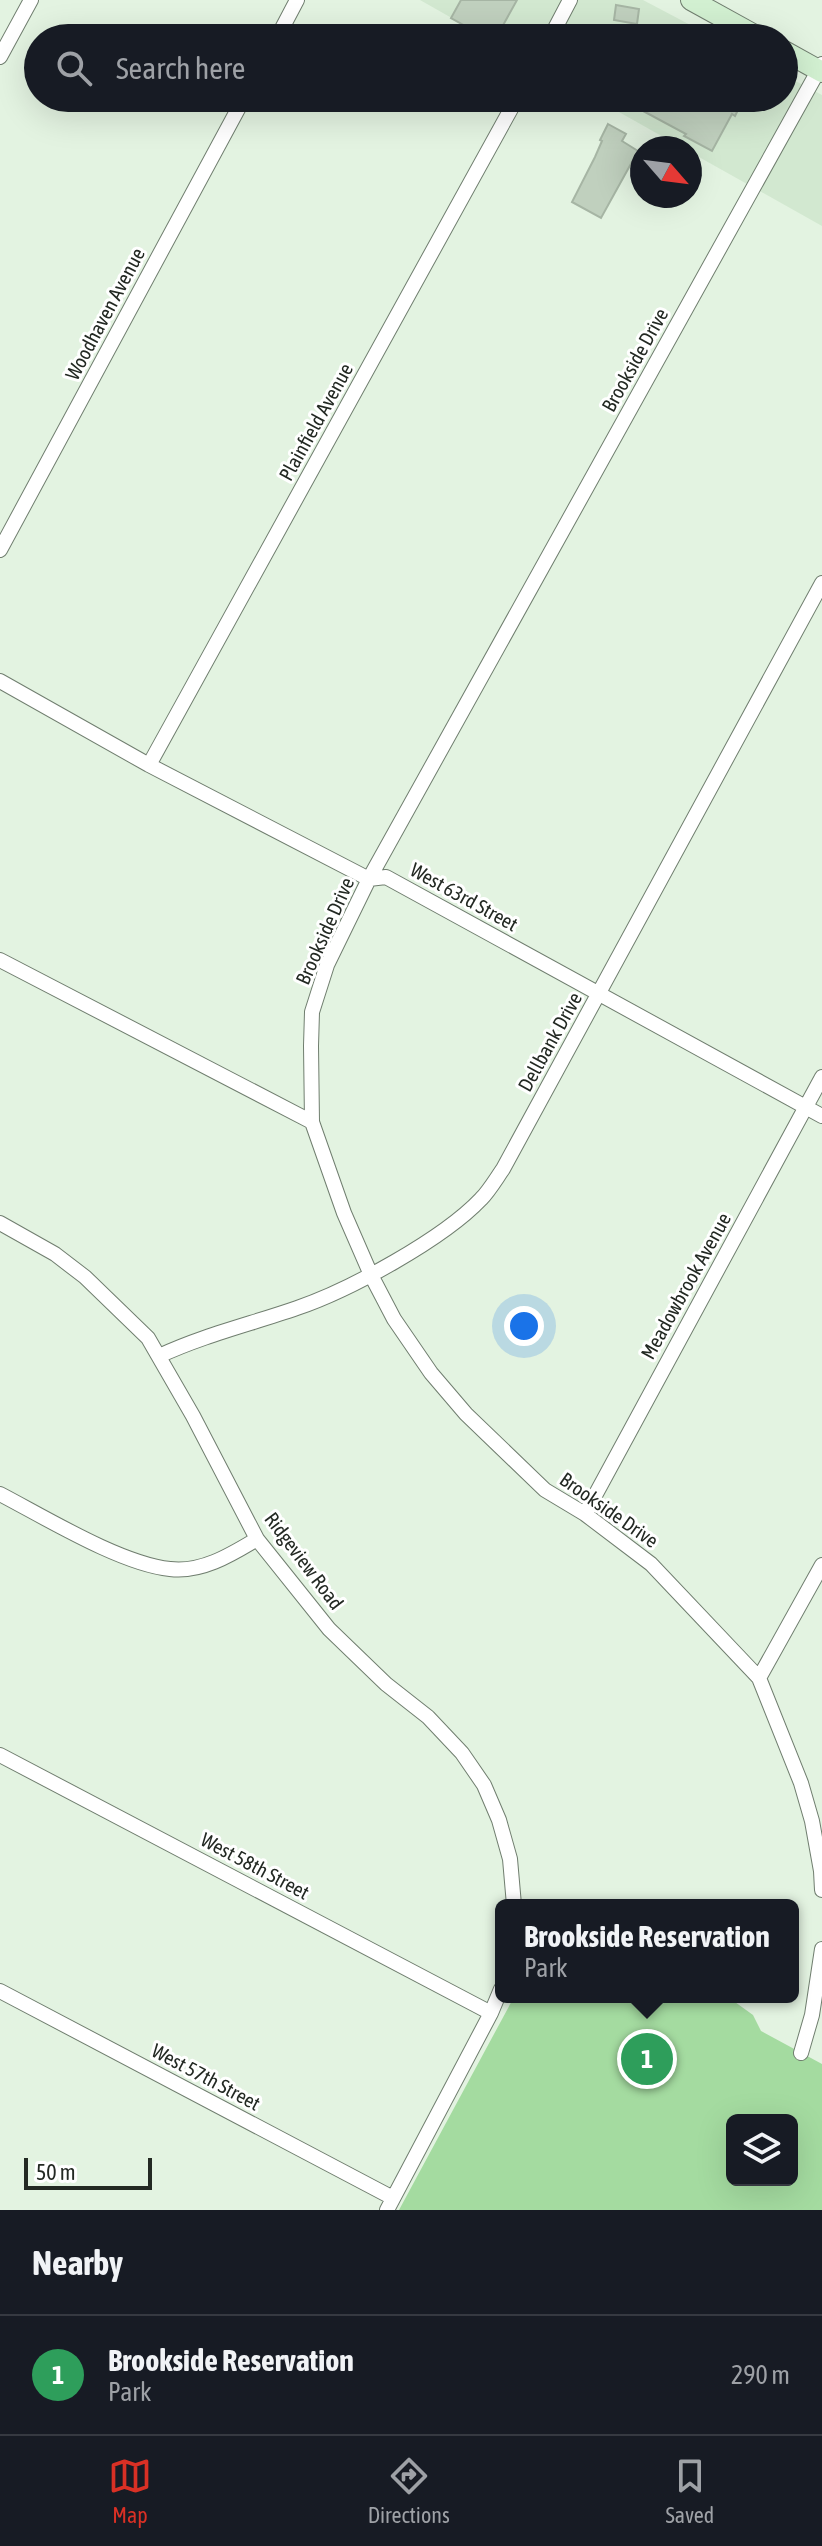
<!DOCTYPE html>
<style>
body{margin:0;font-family:"Asap Condensed",sans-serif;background:#20242c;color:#f1f3f6}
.controls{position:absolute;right:24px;bottom:24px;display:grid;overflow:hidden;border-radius:12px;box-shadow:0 8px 32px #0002}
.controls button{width:72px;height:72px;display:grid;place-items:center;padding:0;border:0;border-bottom:2px solid #363941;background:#171b24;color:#f1f3f6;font:40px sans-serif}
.compass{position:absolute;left:630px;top:136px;width:72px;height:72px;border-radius:50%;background:#171b24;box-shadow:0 8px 32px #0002;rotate:118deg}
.scale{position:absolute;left:24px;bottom:20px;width:128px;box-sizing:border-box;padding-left:8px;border:4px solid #232923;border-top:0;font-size:22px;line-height:28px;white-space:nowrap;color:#232923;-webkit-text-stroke:6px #fff;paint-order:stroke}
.you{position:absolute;left:524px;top:1326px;width:28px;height:28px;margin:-20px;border:6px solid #fff;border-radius:50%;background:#1a73e8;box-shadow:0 0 0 12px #1a73e833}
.badge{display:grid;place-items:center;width:52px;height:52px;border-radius:50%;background:#d93025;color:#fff;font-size:26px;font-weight:700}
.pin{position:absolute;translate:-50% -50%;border:4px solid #fff;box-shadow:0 2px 8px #0006}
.popup{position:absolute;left:495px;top:1899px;width:304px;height:104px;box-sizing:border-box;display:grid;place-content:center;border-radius:12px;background:#171b24;filter:drop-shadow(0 2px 6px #0005);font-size:26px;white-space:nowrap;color:#9ea1a6}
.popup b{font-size:30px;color:#f1f3f6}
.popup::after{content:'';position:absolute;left:50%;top:100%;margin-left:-16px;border:16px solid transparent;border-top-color:#171b24}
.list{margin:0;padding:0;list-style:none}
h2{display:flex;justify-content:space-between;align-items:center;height:104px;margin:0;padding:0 32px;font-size:34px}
h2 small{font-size:26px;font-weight:400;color:#9ea1a6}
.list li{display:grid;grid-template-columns:52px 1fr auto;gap:24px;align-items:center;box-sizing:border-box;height:120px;padding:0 32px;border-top:2px solid #363941}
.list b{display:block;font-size:30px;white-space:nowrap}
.list p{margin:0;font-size:26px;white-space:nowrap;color:#9ea1a6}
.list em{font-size:26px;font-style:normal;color:#9ea1a6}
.icon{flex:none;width:44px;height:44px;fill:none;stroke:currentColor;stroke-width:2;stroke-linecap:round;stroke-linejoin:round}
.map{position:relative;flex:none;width:822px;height:2210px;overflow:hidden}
.search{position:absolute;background:#171b24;box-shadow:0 8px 32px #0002;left:24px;right:24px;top:24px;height:88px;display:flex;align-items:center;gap:20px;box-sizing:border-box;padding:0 28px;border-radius:44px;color:#9ea1a6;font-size:30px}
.sheet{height:224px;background:#171b24}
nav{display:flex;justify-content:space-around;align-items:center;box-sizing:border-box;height:112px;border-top:2px solid #363941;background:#171b24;font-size:22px;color:#9ea1a6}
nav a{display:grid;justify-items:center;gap:4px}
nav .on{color:#d93025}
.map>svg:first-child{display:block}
.built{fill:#d2e8d0}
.green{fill:#a4dba0;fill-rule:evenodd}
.building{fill:#c0d0be;stroke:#a6b5a4;stroke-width:2}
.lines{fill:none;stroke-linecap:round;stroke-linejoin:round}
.street-casing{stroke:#707e6f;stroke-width:16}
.secondary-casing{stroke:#707e6f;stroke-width:22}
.street{stroke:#fff;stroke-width:14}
.secondary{stroke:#d2f0d1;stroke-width:20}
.labels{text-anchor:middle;stroke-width:6;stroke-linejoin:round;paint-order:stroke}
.street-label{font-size:20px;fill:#232923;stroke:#fff}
</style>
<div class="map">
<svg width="822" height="2210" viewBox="0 0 822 2210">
<rect width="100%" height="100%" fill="#e3f3e1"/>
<path class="built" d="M420 0H643L715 38H487Z
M784 75 822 95V226L690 152V148H683L594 98H784Z"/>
<path class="green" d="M514 1997H728L753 2015 761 2031 822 2064V2210H399ZM732 2120H792V2180H732Z"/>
<path class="building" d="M461 0H517L496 38H487L451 18Z
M616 5 639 9 637 24 614 20Z
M619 98H744L735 116 732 114 712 151 684 136 686 134Z
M608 124 626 134 622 141 638 151 601 218 572 202 595 157 602 141 600 140Z"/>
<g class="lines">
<defs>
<path id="street" d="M277 38 297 0
M550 38 570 0
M0 57 31 0
M822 64 369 879 327 965 312 1012 311 1046 312 1122 344 1213 371 1275 394 1319 431 1373 466 1414 545 1490 585 1514 651 1564 759 1678 801 1783 812 1821 821 1871 822 1890
M0 550 244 98
M0 681 149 765 369 879 386 877 822 1116
M149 765 517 98
M0 960 312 1122
M0 1223 55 1254 85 1277 148 1338 193 1416 257 1539 329 1629 386 1684 428 1717 462 1753 484 1785 499 1820 510 1859 514 1905
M159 1356C204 1335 251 1324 297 1308 350 1290 443 1239 481 1199 489 1191 496 1179 503 1169L822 583
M0 1494C46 1518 121 1564 170 1569 202 1573 232 1554 257 1539
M585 1514 822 1077
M759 1678 822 1565
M0 1755 491 2013
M0 1991 393 2198
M801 2053 812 2015 822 1949
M387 2210 491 2013 501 1989"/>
<path id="secondary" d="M691 0 760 38
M784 51 822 72"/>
</defs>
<use href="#street" class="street-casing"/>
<use href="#secondary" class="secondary-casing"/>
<use href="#street" class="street"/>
<use href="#secondary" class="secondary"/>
</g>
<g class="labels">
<g class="street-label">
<text transform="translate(105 314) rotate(-62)" y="7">Woodhaven Avenue</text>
<text transform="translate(635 360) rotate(-61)" y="7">Brookside Drive</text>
<text transform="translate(316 422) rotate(-61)" y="7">Plainfield Avenue</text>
<text transform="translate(464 897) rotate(29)" y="7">West 63rd Street</text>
<text transform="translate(325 931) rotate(-66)" y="7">Brookside Drive</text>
<text transform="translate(550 1042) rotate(-61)" y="7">Dellbank Drive</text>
<text transform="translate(686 1286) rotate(-61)" y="7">Meadowbrook Avenue</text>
<text transform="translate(609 1510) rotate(35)" y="7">Brookside Drive</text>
<text transform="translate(304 1561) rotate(53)" y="7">Ridgeview Road</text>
<text transform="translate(255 1866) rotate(28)" y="7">West 58th Street</text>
<text transform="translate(206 2077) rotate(28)" y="7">West 57th Street</text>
</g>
</g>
</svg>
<div class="controls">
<button><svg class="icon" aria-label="layers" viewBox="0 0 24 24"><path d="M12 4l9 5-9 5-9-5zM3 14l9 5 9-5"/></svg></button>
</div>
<svg class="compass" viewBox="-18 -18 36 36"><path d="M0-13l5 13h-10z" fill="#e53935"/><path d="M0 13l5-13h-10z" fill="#9ea1a6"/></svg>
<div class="scale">50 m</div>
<div class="you"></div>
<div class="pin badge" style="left:647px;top:2059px;background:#2e9e5b">1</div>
<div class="popup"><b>Brookside Reservation</b>Park</div>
<div class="search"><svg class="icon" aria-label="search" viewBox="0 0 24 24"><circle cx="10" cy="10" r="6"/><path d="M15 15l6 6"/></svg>Search here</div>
</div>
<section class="sheet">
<h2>Nearby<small></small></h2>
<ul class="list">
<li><span class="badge" style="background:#2e9e5b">1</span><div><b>Brookside Reservation</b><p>Park</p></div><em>290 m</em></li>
</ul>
</section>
<nav>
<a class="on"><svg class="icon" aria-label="map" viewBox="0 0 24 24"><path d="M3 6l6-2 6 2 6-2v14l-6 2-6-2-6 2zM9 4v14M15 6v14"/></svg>Map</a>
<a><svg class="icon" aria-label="directions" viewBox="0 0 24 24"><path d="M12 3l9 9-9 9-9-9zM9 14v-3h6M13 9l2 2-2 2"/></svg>Directions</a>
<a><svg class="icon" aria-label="saved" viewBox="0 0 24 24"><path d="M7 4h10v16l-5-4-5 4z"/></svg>Saved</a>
</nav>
